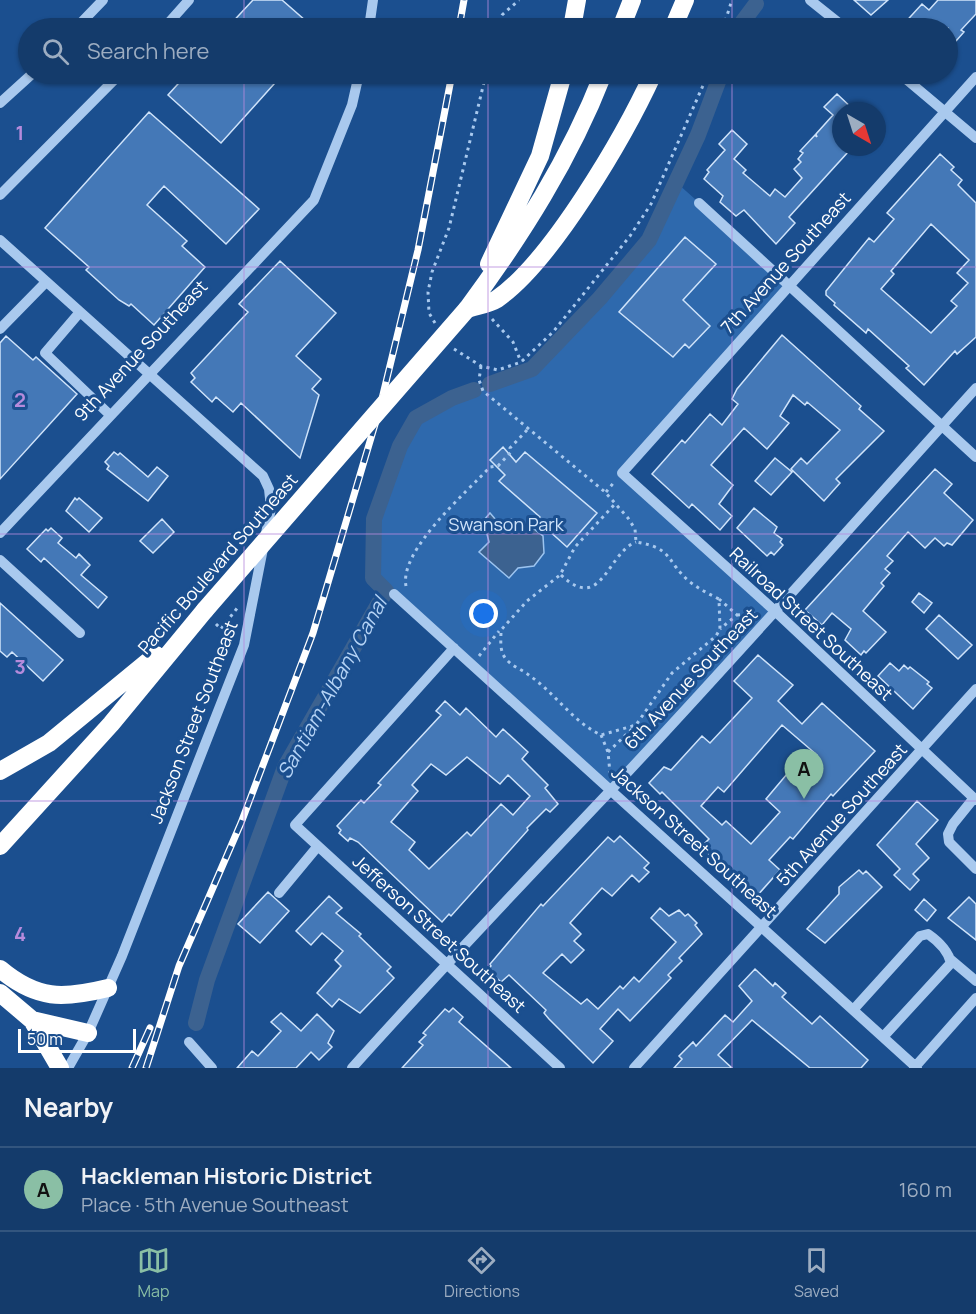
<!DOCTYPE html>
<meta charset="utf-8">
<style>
body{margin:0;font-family:Manrope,sans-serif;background:#214673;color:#f1f3f6}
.compass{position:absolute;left:832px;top:102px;width:54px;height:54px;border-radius:50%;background:#143b6b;box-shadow:0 2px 4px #0004;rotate:141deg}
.scale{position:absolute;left:18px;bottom:15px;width:118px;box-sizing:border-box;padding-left:6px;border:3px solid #fff;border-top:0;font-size:16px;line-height:21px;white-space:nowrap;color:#fff;-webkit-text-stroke:4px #1b4f8f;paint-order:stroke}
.you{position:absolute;left:484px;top:614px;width:21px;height:21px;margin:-15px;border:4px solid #fff;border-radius:50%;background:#1a73e8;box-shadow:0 0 0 9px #1a73e833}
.badge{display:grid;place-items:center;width:39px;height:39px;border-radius:50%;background:#8abfa5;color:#111;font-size:20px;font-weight:700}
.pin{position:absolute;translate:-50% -50px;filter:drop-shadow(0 2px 3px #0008)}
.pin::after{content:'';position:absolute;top:32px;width:21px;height:18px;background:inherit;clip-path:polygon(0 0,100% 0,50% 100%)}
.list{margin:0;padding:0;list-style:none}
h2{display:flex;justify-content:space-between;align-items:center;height:78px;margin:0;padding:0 24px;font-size:26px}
h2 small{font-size:20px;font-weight:400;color:#9dadc1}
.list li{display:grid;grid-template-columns:39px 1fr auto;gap:18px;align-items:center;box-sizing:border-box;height:84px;padding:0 24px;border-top:2px solid #33557e}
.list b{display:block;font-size:22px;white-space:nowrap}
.list p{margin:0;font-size:20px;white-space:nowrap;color:#9dadc1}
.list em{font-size:20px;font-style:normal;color:#9dadc1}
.icon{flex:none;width:33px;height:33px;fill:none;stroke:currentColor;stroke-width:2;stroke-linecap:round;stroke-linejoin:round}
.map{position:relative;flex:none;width:976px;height:1068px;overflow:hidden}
.search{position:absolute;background:#143b6b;box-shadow:0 2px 4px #0004;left:18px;right:18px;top:18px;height:66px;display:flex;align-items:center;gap:15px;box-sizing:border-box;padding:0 21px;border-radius:33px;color:#9dadc1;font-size:22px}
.sheet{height:162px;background:#143b6b}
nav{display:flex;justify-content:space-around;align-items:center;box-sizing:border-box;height:84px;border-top:2px solid #33557e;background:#143b6b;font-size:16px;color:#9dadc1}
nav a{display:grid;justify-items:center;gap:3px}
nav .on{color:#8abfa5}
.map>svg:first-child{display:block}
.green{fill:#2e69ad}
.water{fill:#3c6290;stroke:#9cc4f0;stroke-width:1.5}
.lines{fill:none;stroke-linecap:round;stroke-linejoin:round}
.canal{stroke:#3c6290;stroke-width:16}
.building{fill:#4478b7;stroke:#cfe3fa;stroke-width:1.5;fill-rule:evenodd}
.path{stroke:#a9c9ee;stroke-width:3;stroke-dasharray:3 4.5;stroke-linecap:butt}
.minor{stroke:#a9c9ee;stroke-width:10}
.highway{stroke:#fff;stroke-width:18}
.rail-casing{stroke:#fff;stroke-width:7}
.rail{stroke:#1b4f8f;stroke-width:4.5;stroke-dasharray:14;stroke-linecap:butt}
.highway-bridge{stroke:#fff;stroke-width:18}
.grid{fill:none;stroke:#b68bdc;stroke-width:1.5;stroke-opacity:0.55}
.labels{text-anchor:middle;stroke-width:6;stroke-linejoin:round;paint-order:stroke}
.street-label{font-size:18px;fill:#fff;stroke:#1b4f8f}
.park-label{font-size:18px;fill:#cfe3fa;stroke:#1b4f8f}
.water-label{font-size:20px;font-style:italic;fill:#b5d3f5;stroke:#1b4f8f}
.grid-label{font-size:20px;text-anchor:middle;font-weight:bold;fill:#b68bdc;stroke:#1b4f8f;stroke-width:6;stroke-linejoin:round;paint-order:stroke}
</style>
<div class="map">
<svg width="976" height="1068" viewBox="0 0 976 1068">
<rect width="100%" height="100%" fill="#1b4f8f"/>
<path class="green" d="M677 183 789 283 622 473 775 611 612 789 373 578 374 519 400 446 416 418 452 398 532 369 600 298 649 240Z"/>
<path class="water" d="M490 513 502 527 511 519 520 528 530 526 543 536 544 553 534 566 518 568 509 578 479 552 489 542 487 534 479 526Z"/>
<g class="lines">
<path class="canal" d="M738 28 756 4
M490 384 532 369 600 298 649 240 698 135 721 74
M196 1023 207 980 285 767 386 591 373 578 374 519 400 446 416 418 452 398 474 390"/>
</g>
<path class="building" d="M253 0H282L314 28H227Z
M854 0H888L871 15Z
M938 0H976V14L961 30 964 32 948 50V28H900L922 4 929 10Z
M187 74H283L221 143 168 95Z
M837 94 855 111H841V147L848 152 789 217 795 223 776 244 744 210 736 216 720 202 723 196 704 179 709 172 707 170 725 150 719 144 732 130 747 144 734 159 746 170 743 173 770 196 775 189 785 197 802 178 794 169 801 162 798 159 803 153 800 151 815 135 817 137 816 134 833 115 824 107Z
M149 112 259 209 226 244 164 186 147 205 187 241 182 246 205 267 154 325 131 304 129 306 119 300 86 270 89 267 45 228Z
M940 154 954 167 951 170 962 180 958 185 976 203V337L957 354 955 351 924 385 906 368 909 366 868 329 866 333 834 305 835 303 826 295V291L869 238 874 242 894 219 887 213ZM931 224 969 260 957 273 968 283 951 301 957 306 931 333 881 289 894 274 891 271Z
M685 237 716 264 683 300 710 326 689 348 685 344 673 357 619 312Z
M280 261 336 313 296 356 321 379 312 389 319 395 300 458 241 403 233 412 216 397 212 402 191 382 195 378 191 373 248 312 239 304Z
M782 335 861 406 859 409 884 431 836 479 840 483 824 501 791 469 801 458 807 464 840 430 807 402 805 405 793 395 780 416 789 423 767 449 744 428 711 465 733 485 719 504 732 516 720 530 692 504 689 508 652 474 682 440 685 443 710 414 722 425 738 404 732 399 737 389Z
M6 336 33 360 36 357 77 394 0 479V343Z
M503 447 516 462 525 452 597 513 567 547 537 520 540 517 499 481 505 475 490 460Z
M114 452 118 455 120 453 148 477 157 467 168 476 148 501 107 469 109 466 105 462Z
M775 458 792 472 771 495 755 481Z
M935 469 952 484 944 493 973 520 952 545 947 543 944 546 935 538 925 548 908 532 887 556 893 561 885 569 890 573 881 583 884 586 863 611 886 632 866 653 864 651 861 655 845 640 851 629 832 613 822 625 805 610Z
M75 498 77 500 79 498 102 518 89 532 66 511Z
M754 508 777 527 774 533 782 539 780 542 783 545 774 555 771 552 767 556 737 528Z
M162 519 174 532 153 553 140 541Z
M51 528 62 538 58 543 76 558 79 554 90 565 81 575 107 597 98 608 44 558 41 562 27 549 46 529 48 531Z
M919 593 932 603 924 613 912 602Z
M0 603 63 660 43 681 12 652 7 657 0 651Z
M939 615 972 645 958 659 926 629Z
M758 655 793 685 778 701 802 724 822 703 875 751 833 796 831 794 793 839 790 837 769 860 780 870 756 897 701 847 709 839 662 792 660 794 649 783 664 767 671 770 702 736 710 743 752 698 734 681ZM782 725 817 755 794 779 787 774 766 799 780 812 751 844 726 821 722 825 701 806 718 787 724 792Z
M890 663 899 671 904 665 908 669 910 667 929 682 927 684 932 688 913 709 878 676Z
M445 701 460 715 466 708 496 737 503 729 528 752 522 759 548 785 545 788 558 804 550 812 546 809 527 828 528 830 451 916 449 914 442 922 358 842 350 838 348 841 339 833 341 830 337 826 361 800 364 803 381 785 378 783 441 715 436 711ZM467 757 500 784 508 775 530 796 513 815 501 804 471 836 467 832 429 869 409 850 415 842 391 822 418 791 412 785 431 764 446 775Z
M917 801 938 820 916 844 929 858 913 874 919 880 910 890 894 875 900 869 877 845Z
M620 836 649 863 644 868 649 872 639 882 632 875 612 896 602 888 570 923 581 934 574 941 584 950 571 963 562 954 543 973 581 1004 587 999 598 1009 620 986 623 989 634 977 639 982 676 942 651 918 660 908 669 916 679 910 685 916 688 914 697 923 695 925 702 934 679 958 682 961 668 975 671 978 630 1021 618 1009 600 1029 613 1041 593 1063 549 1019 544 1013 546 1010 509 975 501 982 488 970 491 966 490 964 541 904 543 906 608 837 614 842Z
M859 870 863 874 866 871 882 887 825 943 807 929 839 894V887Z
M268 892 289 911 260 943 238 924Z
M329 896 342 908 336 913 361 934 359 936 391 967 387 971 394 978 360 1013 339 999 332 1007 317 993 341 966 335 960 343 951 322 933 311 945 296 931Z
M969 897 976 904V940L948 918Z
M924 899 936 910 927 921 915 910Z
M755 969 773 986 775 983 786 993 782 997 812 1024 820 1016 868 1060 861 1068H810L752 1020 718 1055 732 1068H674L682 1059 679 1056 693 1042 696 1046 725 1015 733 1022 752 1001 739 986Z
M453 1008 463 1017 459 1022 511 1068H402L423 1045 419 1042 426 1035 423 1033 445 1009 449 1012Z
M281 1013 301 1031 317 1014 334 1031 328 1043 332 1047 319 1060 311 1052 296 1068H237L252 1051 258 1056 281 1031 271 1022Z"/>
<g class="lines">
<path class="path" d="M494 28 502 15 519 0
M723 28 732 0
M492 319 513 342 521 362
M435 323 429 313 428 292 432 272 449 228 486 74
M454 349 481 366 498 370 521 362 553 332 630 236 651 204 708 74
M481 366 479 380 483 391 605 492 628 518 635 529 636 542C674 548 666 562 690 582 699 589 709 594 719 599L720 629 716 636 672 673 636 725 601 735C573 722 555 693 530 676 523 670 513 667 507 660 499 652 501 641 501 630L527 601 560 575 575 547 615 504
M606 492 615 481
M561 575C602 614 607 553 636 542
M406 586C399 550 467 492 490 467L498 466 511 452 510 448 528 429
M719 599 737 615 720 629
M737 615 756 613
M216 624 221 629 238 607
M479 656 499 631
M601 735 608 752 610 773
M608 752 633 728"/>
<path class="minor" d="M810 0 845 28
M76 28 103 0
M164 28 189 0
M369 28 373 0
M900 74 976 138
M976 77 622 473 775 611 976 800
M0 103 32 74
M0 195 120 74
M699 203 976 457
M0 240 263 476 269 489 271 508 244 645 122 956 88 1033 68 1068
M80 312 45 353 110 415
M0 329 46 282
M0 533 314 200 352 105 359 74
M0 560 80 633
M394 594 917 1068
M454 648 295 825 560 1068
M974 798 953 824 948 834 949 842 976 869
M279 893 318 846
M950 959 976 981
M853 1010 920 936 928 934C938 941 948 950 951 963L883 1037
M189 1042 212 1068
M352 1068C437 973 524 882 611 790 735 658 855 522 976 388
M634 1068 976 689
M914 1068 976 998"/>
<path class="highway" d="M572 28 577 0
M621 28 632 0
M673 28 685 0
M489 264 540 156 563 74
M467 309C476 306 489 304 497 299 552 261 625 135 653 74
M467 309C521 236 570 159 603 74
M0 771 49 743 156 655
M0 846 111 724 205 610
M0 969C37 1000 63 999 108 988
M0 993 32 1020 60 1068
M32 1020 88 1033"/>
<defs>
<path id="rail" d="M459 28 464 0
M132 1068 150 1028
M146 1068 179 966 241 823 313 633 379 411 418 250 452 74"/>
</defs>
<use href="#rail" class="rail-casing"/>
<use href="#rail" class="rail"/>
<path class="highway-bridge" d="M205 610 467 309"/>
</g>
<path class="grid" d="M244 0V28M488 0V28M732 0V28M244 74V1068M488 74V1068M732 74V1068M0 267H976M0 534H976M0 801H976"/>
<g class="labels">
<g class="street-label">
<text transform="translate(786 263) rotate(-48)" y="6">7th Avenue Southeast</text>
<text transform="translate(141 351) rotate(-47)" y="6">9th Avenue Southeast</text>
<text transform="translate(218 564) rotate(-49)" y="6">Pacific Boulevard Southeast</text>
<text transform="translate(811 624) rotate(43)" y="6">Railroad Street Southeast</text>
<text transform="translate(691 679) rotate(-47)" y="6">6th Avenue Southeast</text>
<text transform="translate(194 722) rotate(-69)" y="6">Jackson Street Southeast</text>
<text transform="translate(842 815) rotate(-48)" y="6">5th Avenue Southeast</text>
<text transform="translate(694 842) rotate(42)" y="6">Jackson Street Southeast</text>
<text transform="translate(439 934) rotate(42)" y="6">Jefferson Street Southeast</text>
</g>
<g class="park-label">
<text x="506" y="531">Swanson Park</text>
</g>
<g class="water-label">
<text transform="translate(332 688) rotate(-61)" y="7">Santiam-Albany Canal</text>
</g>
</g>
<g class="grid-label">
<text x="20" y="140">1</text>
<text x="20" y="407">2</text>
<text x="20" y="674">3</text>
<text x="20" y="941">4</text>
</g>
</svg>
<svg class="compass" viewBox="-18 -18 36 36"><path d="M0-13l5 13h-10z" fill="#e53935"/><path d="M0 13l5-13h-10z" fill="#9dadc1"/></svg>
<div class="scale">50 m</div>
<div class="you"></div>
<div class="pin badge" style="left:804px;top:799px">A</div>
<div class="search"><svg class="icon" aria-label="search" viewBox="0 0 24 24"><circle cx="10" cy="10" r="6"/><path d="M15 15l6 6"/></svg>Search here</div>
</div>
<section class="sheet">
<h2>Nearby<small></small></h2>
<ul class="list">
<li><span class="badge">A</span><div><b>Hackleman Historic District</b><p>Place · 5th Avenue Southeast</p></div><em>160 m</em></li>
</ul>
</section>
<nav>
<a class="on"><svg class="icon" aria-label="map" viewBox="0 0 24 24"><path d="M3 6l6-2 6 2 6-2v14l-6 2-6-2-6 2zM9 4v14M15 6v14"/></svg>Map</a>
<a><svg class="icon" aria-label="directions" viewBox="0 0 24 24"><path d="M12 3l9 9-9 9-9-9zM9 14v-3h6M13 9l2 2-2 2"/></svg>Directions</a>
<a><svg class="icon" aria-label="saved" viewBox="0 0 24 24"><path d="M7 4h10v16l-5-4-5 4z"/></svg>Saved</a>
</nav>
